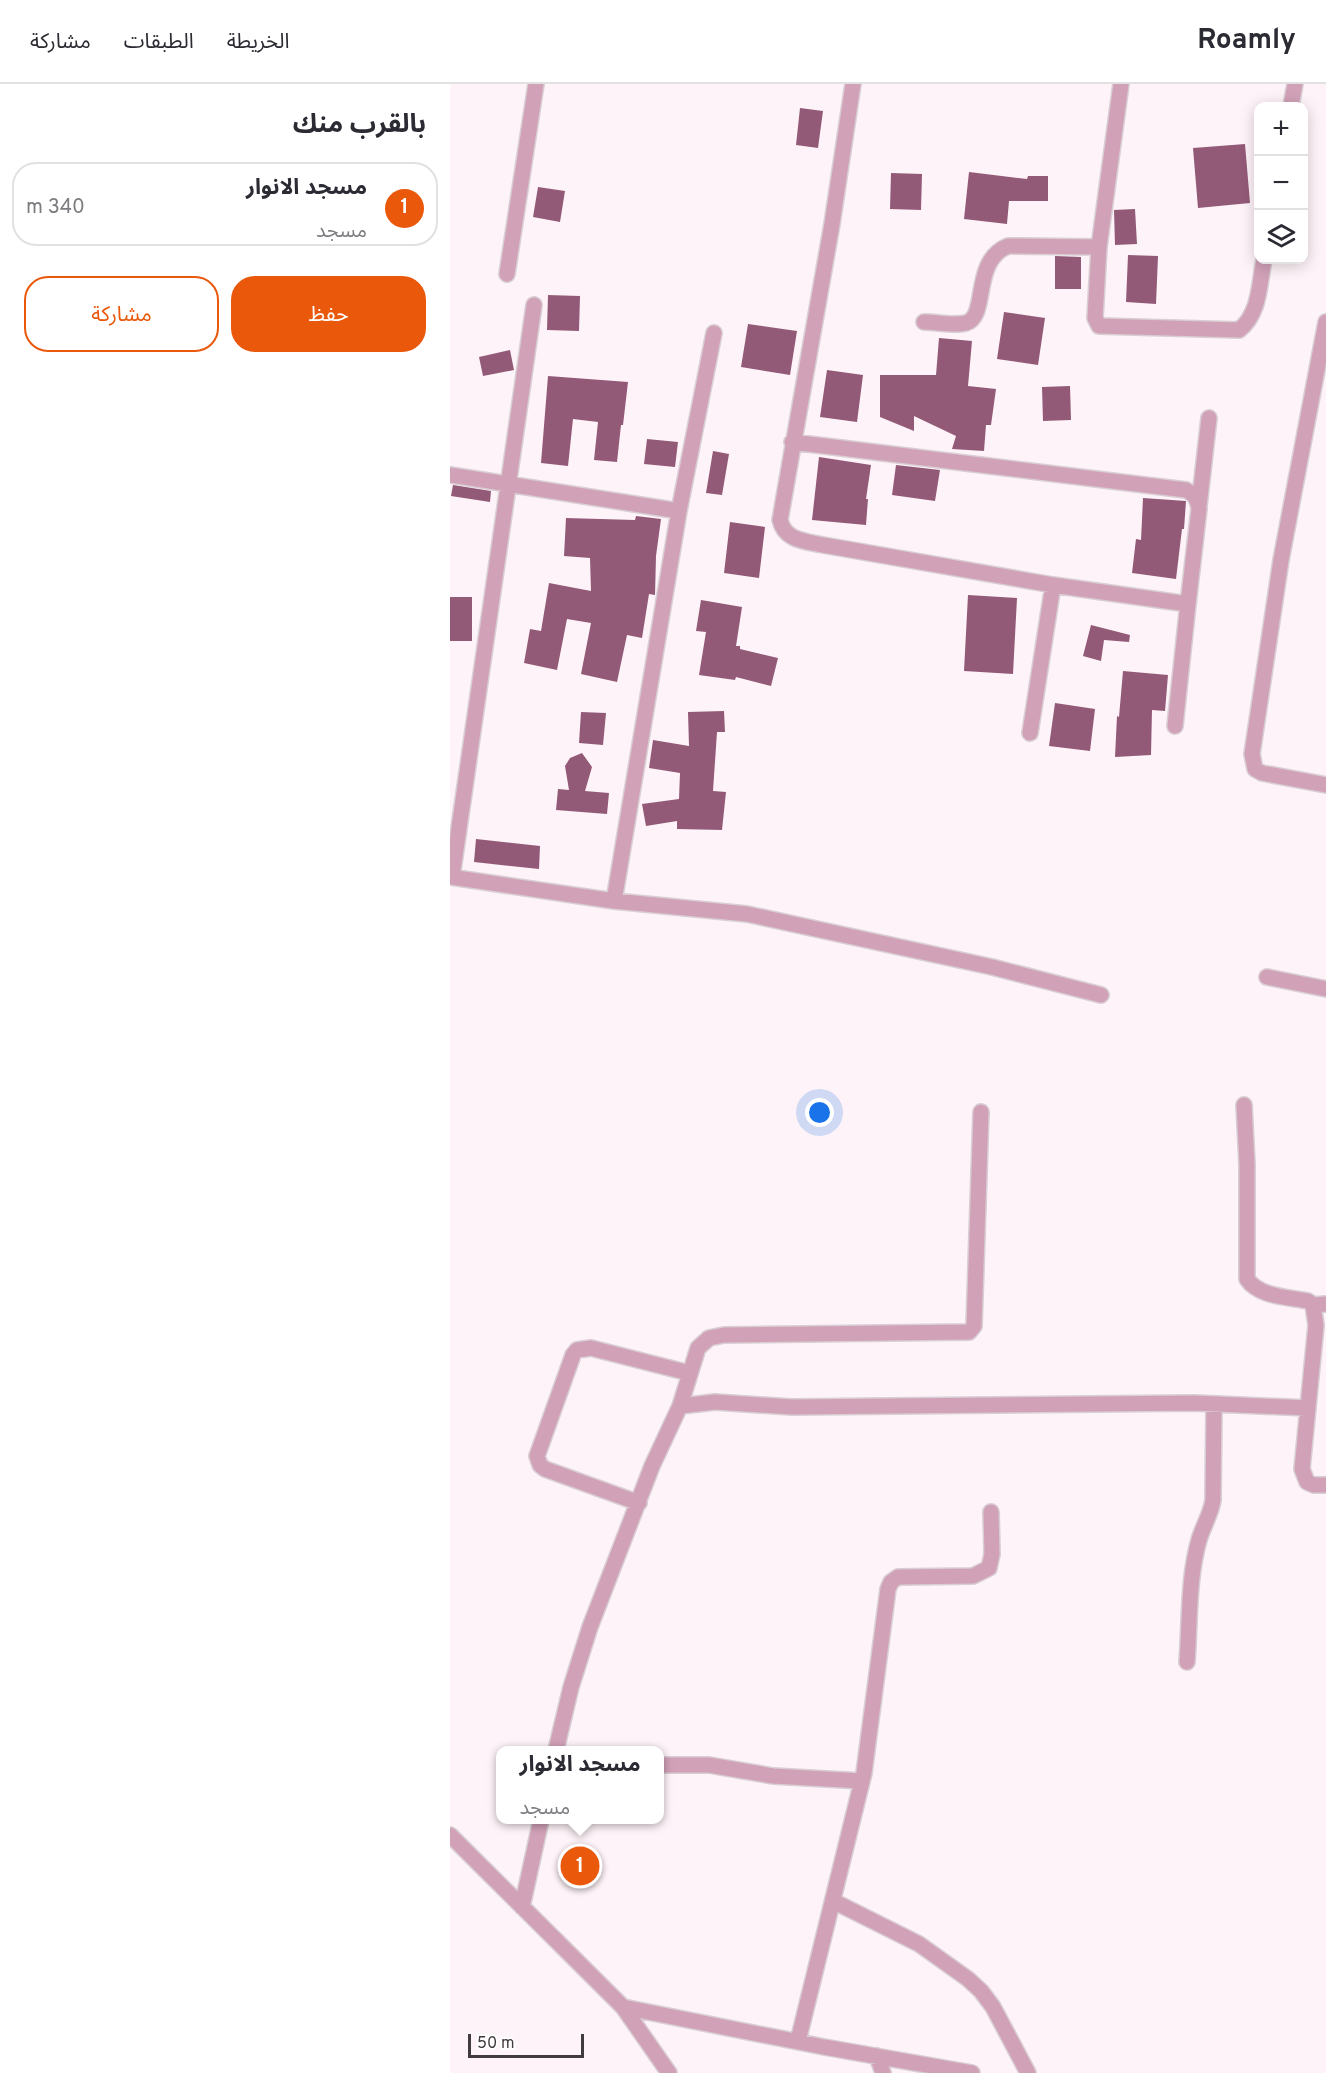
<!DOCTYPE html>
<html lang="ar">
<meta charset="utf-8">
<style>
body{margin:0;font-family:Overpass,"Noto Sans Arabic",sans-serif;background:#f2f2f3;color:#2b2b33;direction:rtl}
.controls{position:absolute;right:18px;top:18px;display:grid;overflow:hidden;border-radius:12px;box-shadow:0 3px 15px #0003}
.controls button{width:54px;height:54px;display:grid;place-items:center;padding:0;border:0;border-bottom:2px solid #e1e1e2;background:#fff;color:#2b2b33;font:30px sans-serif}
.scale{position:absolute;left:18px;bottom:15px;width:116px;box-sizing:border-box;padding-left:6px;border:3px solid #423b3e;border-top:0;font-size:16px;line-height:21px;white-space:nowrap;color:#423b3e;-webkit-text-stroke:4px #fff;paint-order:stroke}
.you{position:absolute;left:370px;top:1029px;width:21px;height:21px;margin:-15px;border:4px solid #fff;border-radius:50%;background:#1a73e8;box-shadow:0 0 0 9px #1a73e833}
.badge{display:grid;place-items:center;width:39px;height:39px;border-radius:50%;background:#ea580c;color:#fff;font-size:20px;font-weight:700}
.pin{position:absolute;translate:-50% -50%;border:3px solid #fff;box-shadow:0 2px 6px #0006}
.popup{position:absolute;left:46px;top:1662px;width:168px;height:78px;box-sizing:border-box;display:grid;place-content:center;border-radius:12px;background:#fff;filter:drop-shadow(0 2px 4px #0005);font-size:20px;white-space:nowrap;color:#7c7c81}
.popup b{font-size:22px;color:#2b2b33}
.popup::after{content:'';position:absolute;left:50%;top:100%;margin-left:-12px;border:12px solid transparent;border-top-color:#fff}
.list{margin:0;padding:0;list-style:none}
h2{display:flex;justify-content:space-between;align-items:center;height:78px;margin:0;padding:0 24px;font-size:26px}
h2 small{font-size:20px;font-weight:400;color:#7c7c81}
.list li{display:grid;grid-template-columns:39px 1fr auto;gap:18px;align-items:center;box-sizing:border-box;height:84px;margin:0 12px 12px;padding:0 12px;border:2px solid #e1e1e2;border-radius:24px}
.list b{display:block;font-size:22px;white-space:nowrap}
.list p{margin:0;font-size:20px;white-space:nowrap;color:#7c7c81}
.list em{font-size:20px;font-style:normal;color:#7c7c81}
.actions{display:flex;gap:12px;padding:18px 24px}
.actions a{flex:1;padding:14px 0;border:2px solid #ea580c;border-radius:24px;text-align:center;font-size:21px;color:#ea580c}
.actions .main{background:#ea580c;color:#fff}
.icon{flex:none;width:33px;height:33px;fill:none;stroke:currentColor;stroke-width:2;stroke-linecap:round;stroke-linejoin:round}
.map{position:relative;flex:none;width:876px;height:1989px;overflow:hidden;direction:ltr}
header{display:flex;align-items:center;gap:36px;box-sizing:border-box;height:84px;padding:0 30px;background:#fff;border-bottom:2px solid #e1e1e2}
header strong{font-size:28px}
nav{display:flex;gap:33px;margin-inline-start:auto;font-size:21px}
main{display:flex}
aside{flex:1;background:#fff}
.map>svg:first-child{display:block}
.building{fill:#935a77}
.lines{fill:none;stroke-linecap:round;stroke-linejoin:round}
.street-casing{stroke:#d8ced3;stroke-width:18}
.street{stroke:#d1a1b8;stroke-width:15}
</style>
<header>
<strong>Roamly</strong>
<nav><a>الخريطة</a><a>الطبقات</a><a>مشاركة</a></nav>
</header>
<main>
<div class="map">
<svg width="876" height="1989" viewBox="0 0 876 1989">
<rect width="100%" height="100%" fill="#fef3f8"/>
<path class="building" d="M350 24 373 27 368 64 346 61Z
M795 60 800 119 748 124 743 64Z
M519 88 577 95 578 92H598V117H559L557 140 514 135Z
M441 89 472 90 471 126 440 125Z
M88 103 115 107 110 138 83 133Z
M685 125 687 160 665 161 664 126Z
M678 171 708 172 706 220 676 218Z
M605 172 631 173V205H605Z
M98 211 130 212 129 247 97 246Z
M554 228 595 234 588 281 547 275Z
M298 240 347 247 340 291 291 283Z
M489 254 522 257 518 302 546 305 541 341H536L534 367 502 365 506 352 464 332V347L430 333V291H486Z
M60 266 64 286 33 292 29 273Z
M377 286 413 291 407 338 370 333Z
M98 292 178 298 173 341H171L167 378 144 376 148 338 123 335 118 382 91 379Z
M620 302 621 336 593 337 592 303Z
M197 355 228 358 225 383 194 380Z
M263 367 279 370 272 411 256 409Z
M369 373 421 381 416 415H418L416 441 362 436Z
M446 381 490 386 485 417 442 411Z
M3 401 41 407 40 418 1 412Z
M693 414 736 417 734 445H732L726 495 682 489 686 455 691 456Z
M186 432 211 435 206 472 205 511 199 510 192 554 177 551 167 598 131 590 141 539 117 535 107 586 74 579 80 545 91 547 99 499 141 507 140 474 114 472 116 434 185 436Z
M280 438 315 443 309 494 274 489Z
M518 511 567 514 563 590 514 587Z
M0 513H22V557H0Z
M251 516 292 523 286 562H290V565L328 574 321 602 286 593 285 596 249 591 256 548 246 547Z
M641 541 680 551 679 558 654 556 651 577 633 572Z
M673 587 718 591 715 627 702 626 701 671 665 673 667 632 669 633Z
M605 619 645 625 640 667 599 662Z
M274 627 275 648H267L263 707 276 708 272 746 227 745V737L196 742 192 720 229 715 230 689 199 684 203 656 239 662 238 628Z
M131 628 156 629 153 661 129 659Z
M132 669 142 683 135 707 159 709 157 730 106 726 108 705 119 706 115 682 120 674Z
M26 755 90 762 89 785 24 778Z"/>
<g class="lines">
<defs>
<path id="street" d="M403 0 382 140 330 436C335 457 355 457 373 461L603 501 738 520 725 642
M841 22 845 0
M649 163 671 0
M57 190 86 0
M474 238C486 238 504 242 516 239 539 232 521 177 558 162L649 163 645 234 649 242 789 246C810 230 809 200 814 176
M876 238 831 476 802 670 805 685 812 689 876 701
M342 358 736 406C745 411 748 415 749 425L738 520
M0 391 229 427 164 817
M749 422 759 334
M229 427 264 249
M580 649 603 501
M0 793 164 817 297 830 542 883 651 911
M2 793 84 221
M817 893 876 905
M794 1021 797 1080V1195C809 1213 838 1213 858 1217L863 1221 876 1220
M863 1221 866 1241 852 1385 857 1398 864 1401H876
M230 1322 248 1264 259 1254 274 1251 519 1248 524 1242 531 1028
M189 1419 95 1385 90 1381 87 1372 123 1271 127 1266 141 1264 239 1289
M737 1578C740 1538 738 1494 749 1456 753 1442 761 1430 763 1416L764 1320
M106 1666 121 1603 140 1543 202 1382 230 1322 265 1318 342 1323 745 1319 858 1324
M210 1681H259L323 1692 412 1697
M0 1751 173 1923 219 1989
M383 1817 469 1860 518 1895 531 1907 543 1923 578 1989
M72 1823 91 1736
M173 1923 374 1963 522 1989
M348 1957 414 1689 438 1505 441 1498 448 1493 523 1492 539 1484 542 1470 541 1428
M427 1972 433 1989"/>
</defs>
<use href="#street" class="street-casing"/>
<use href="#street" class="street"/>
</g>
</svg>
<div class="controls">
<button>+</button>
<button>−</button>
<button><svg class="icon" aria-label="layers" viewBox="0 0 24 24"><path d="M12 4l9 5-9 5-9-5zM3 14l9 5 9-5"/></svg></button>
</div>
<div class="scale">50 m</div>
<div class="you"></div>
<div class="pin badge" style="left:130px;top:1782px">1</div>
<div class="popup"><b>مسجد الانوار</b>مسجد</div>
</div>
<aside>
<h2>بالقرب منك<small></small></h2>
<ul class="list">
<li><span class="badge">1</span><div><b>مسجد الانوار</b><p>مسجد</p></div><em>340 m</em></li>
</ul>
<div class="actions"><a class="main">حفظ</a><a>مشاركة</a></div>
</aside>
</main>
